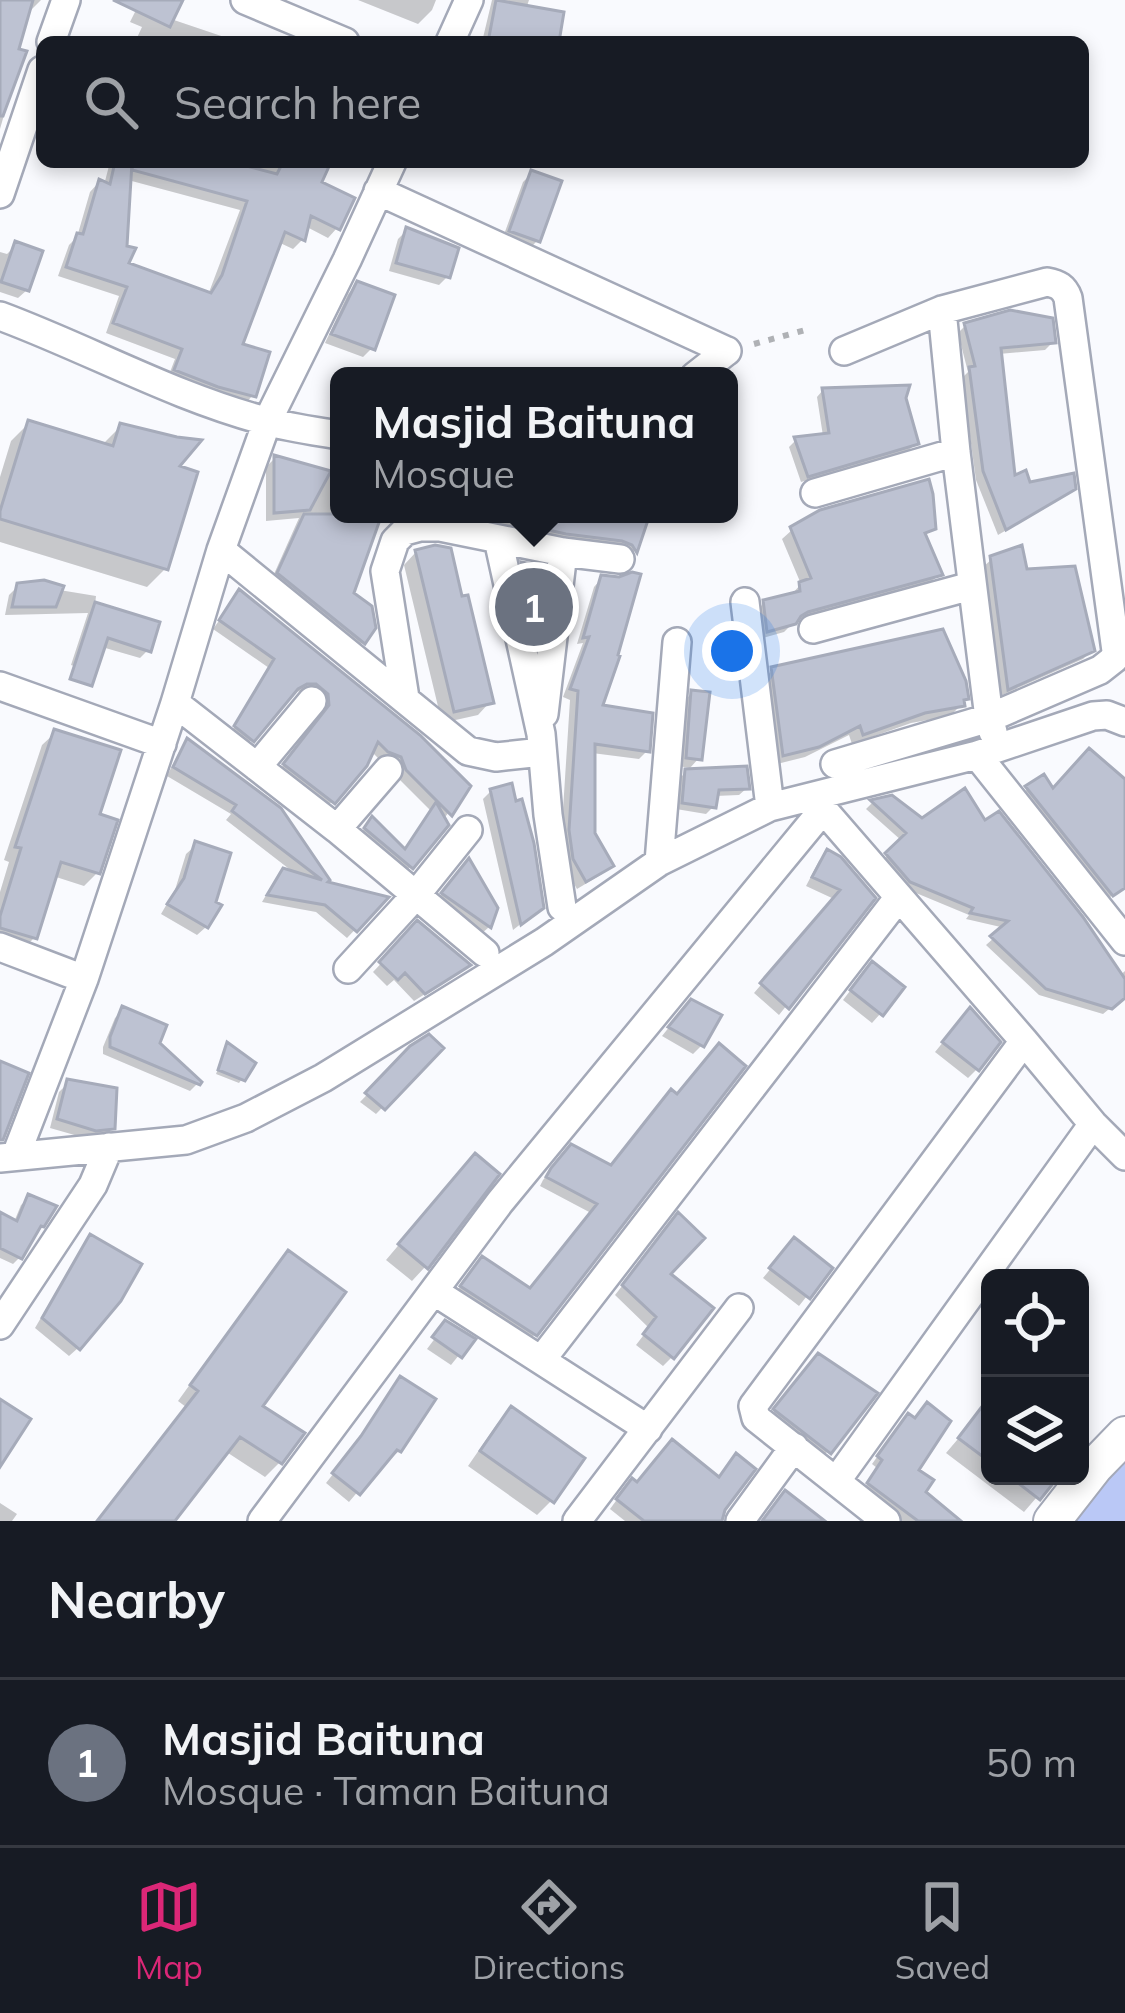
<!DOCTYPE html>
<meta charset="utf-8">
<style>
body{margin:0;font-family:Mulish,sans-serif;background:#20242c;color:#f1f3f6}
.controls{position:absolute;right:36px;bottom:36px;display:grid;overflow:hidden;border-radius:18px;box-shadow:0 6px 18px #0003}
.controls button{width:108px;height:108px;display:grid;place-items:center;padding:0;border:0;border-bottom:3px solid #363941;background:#171b24;color:#f1f3f6;font:60px sans-serif}
.you{position:absolute;left:732px;top:651px;width:42px;height:42px;margin:-30px;border:9px solid #fff;border-radius:50%;background:#1a73e8;box-shadow:0 0 0 18px #1a73e833}
.badge{display:grid;place-items:center;width:78px;height:78px;border-radius:50%;background:#db2777;color:#fff;font-size:39px;font-weight:700}
.pin{position:absolute;translate:-50% -50%;border:6px solid #fff;box-shadow:0 3px 12px #0006}
.popup{position:absolute;left:330px;top:367px;width:408px;height:156px;box-sizing:border-box;display:grid;place-content:center;border-radius:18px;background:#171b24;filter:drop-shadow(0 3px 9px #0005);font-size:39px;white-space:nowrap;color:#9ea1a6}
.popup b{font-size:45px;color:#f1f3f6}
.popup::after{content:'';position:absolute;left:50%;top:100%;margin-left:-24px;border:24px solid transparent;border-top-color:#171b24}
.list{margin:0;padding:0;list-style:none}
h2{display:flex;justify-content:space-between;align-items:center;height:156px;margin:0;padding:0 48px;font-size:51px}
h2 small{font-size:39px;font-weight:400;color:#9ea1a6}
.list li{display:grid;grid-template-columns:78px 1fr auto;gap:36px;align-items:center;box-sizing:border-box;height:168px;padding:0 48px;border-top:3px solid #363941}
.list b{display:block;font-size:45px;white-space:nowrap}
.list p{margin:0;font-size:39px;white-space:nowrap;color:#9ea1a6}
.list em{font-size:39px;font-style:normal;color:#9ea1a6}
.icon{flex:none;width:66px;height:66px;fill:none;stroke:currentColor;stroke-width:2;stroke-linecap:round;stroke-linejoin:round}
.map{position:relative;flex:none;width:1125px;height:1521px;overflow:hidden}
.search{position:absolute;background:#171b24;box-shadow:0 6px 18px #0003;left:36px;right:36px;top:36px;height:132px;display:flex;align-items:center;gap:30px;box-sizing:border-box;padding:0 42px;border-radius:18px;color:#9ea1a6;font-size:45px}
.sheet{height:324px;background:#171b24}
nav{display:flex;justify-content:space-around;align-items:center;box-sizing:border-box;height:168px;border-top:3px solid #363941;background:#171b24;font-size:33px;color:#9ea1a6}
nav a{display:grid;justify-items:center;gap:6px}
nav .on{color:#db2777}
.map>svg:first-child{display:block}
.green{fill:#bac8f6}
.shadow{fill:#0003;fill-rule:evenodd}
.building{fill:#bdc2d2;stroke:#a6abba;stroke-width:3}
.lines{fill:none;stroke-linecap:round;stroke-linejoin:round}
.street-casing{stroke:#a4a9b8;stroke-width:32}
.secondary-casing{stroke:#a4a9b8;stroke-width:40}
.path{stroke:#afb1b5;stroke-width:6;stroke-dasharray:6 9;stroke-linecap:butt}
.street{stroke:#fff;stroke-width:27}
.secondary{stroke:#fff;stroke-width:36}
</style>
<div class="map">
<svg width="1125" height="1521" viewBox="0 0 1125 1521">
<rect width="100%" height="100%" fill="#f9fafe"/>
<path class="green" d="M1125 1444V1521H1060Z"/>
<path class="shadow" d="M0 0H41L31 10 27 8 1 114 4 115 0 129Z
M141 0H180L171 19 239 42H135L142 27 130 22Z
M358 0H436L432 10 418 24Z
M492 0H529L526 9 556 42H482Z
M110 162H327L318 183 337 228 328 238 305 226 302 240 293 249 278 242 239 346 253 395 244 405 167 380 175 359 106 333 119 296 58 276 69 245 77 237 90 192 99 182 104 185ZM128 180 240 210 208 295 125 265Z
M532 173 538 240 529 249 502 240 523 182Z
M407 230 448 276 439 285 389 271 398 239Z
M16 245 27 290 18 298 0 292V252L7 254Z
M357 285 372 348 363 357 325 343 348 294Z
M966 325 1053 342 1045 350 999 354 1012 479 1064 496 998 535 976 480 962 378 968 372 958 333Z
M823 390 903 398 916 443 909 450 801 482 789 447 796 440 823 436 817 397Z
M29 423 102 445 121 426 175 468 165 569 147 587 0 542V477L11 441Z
M275 458 339 476V514H379L351 595 363 642 354 651 270 583 299 518 266 521V467Z
M475 514H630L645 519 634 551 626 559 472 525Z
M932 528 924 537 939 574 930 583 796 620 784 632 759 639 755 612 764 603 792 594 801 584 782 539 792 530Z
M416 552 490 702 478 715 442 723 404 565Z
M992 559 1025 572 1092 650 1083 659 1000 696 983 567Z
M522 565 540 569 533 626 517 642 504 583Z
M602 578 599 707 647 751 639 759 592 753V834L610 866 602 874 577 889 565 868 561 841 570 700 563 697 583 643 577 644 594 587Z
M29 585 96 596 95 605 148 650 140 658 102 647 88 671 71 665 88 613 5 615 9 595 18 586Z
M239 593 467 787 443 820 446 824 404 874 359 837 365 827 403 852 431 811 371 751 365 765 324 810 277 773 319 723 322 705 314 694 296 691 244 748 229 736 269 668 213 629Z
M773 670 961 703V705L950 716 911 723 852 744 849 735 805 757 773 765 761 681Z
M692 693 699 758 690 768 678 766 683 702Z
M56 732 96 816 97 873 84 886 53 876 34 938 21 951 0 945V892L9 862 4 860 42 745Z
M188 742 326 880 322 884 384 899 347 938 316 912 262 902 275 880 283 872 297 875 226 820 231 814 167 776 180 750Z
M686 772 747 788 739 795 715 796 714 806 706 814 676 809 678 780Z
M1043 778 1052 793 1125 783V886L1106 900 1021 794Z
M491 791 532 915 513 930 483 799Z
M892 798 922 821 984 824 1119 976 1125 971V996L1103 1014 1039 995 986 945 1005 928 966 919 969 915 904 888 881 862 902 841 866 809 872 803Z
M196 845 206 927 197 935 161 914 175 890 186 854Z
M827 853 872 898 779 1015 754 993 834 899 806 886 819 861Z
M460 871 495 908 489 927 480 935 434 903Z
M418 924 458 973 414 1001 394 980 387 986 373 972Z
M863 974 880 1014 872 1023 843 1000Z
M123 1010 198 1083 190 1091 103 1054V1047L115 1018Z
M682 1011 702 1045 693 1054 662 1036Z
M962 1019 977 1069 968 1078 935 1052Z
M227 1046 242 1079 239 1083 216 1074Z
M412 1048H440L376 1114 360 1102Z
M68 1083 112 1127 103 1137 85 1138 50 1128 59 1092Z
M663 1101 535 1334 526 1343 453 1296 474 1268 529 1291 591 1213 540 1186 543 1180 563 1156 610 1168Z
M462 1170 425 1267 412 1281 386 1260Z
M29 1198 20 1257 13 1264 0 1258V1216L14 1222 21 1205Z
M670 1225 666 1274 672 1357 663 1366 636 1345 649 1328 615 1295Z
M90 1238 78 1348 69 1356 35 1328 82 1247Z
M786 1250 829 1268 799 1306 763 1278Z
M288 1254 259 1407 280 1462 265 1477 225 1451 171 1521H98L186 1407 178 1401 274 1268Z
M442 1329 471 1340 451 1365 427 1349Z
M813 1362 873 1393 823 1457 771 1415Z
M392 1389 399 1451 390 1459 387 1457 349 1502 326 1483 353 1449Z
M986 1406 990 1409V1476H1055L1024 1512 946 1453Z
M511 1410 551 1501 537 1515 468 1466 497 1424Z
M901 1424 922 1493 956 1521H902L862 1492 877 1468 872 1464Z
M718 1479 720 1521H625L610 1509 624 1490 637 1485Z
M0 1503 17 1514 12 1521H0Z"/>
<path class="building" d="M0 0H33L19 49 27 51 3 116H0Z
M113 0H183L170 27Z
M496 0 564 12 559 42H514L489 37Z
M115 162H132L127 246 136 248 129 263 211 293 222 275 247 201 132 170 133 162H231L277 174 283 162H331L322 182 355 198 340 230 311 216 305 241 285 232 243 344 270 352 256 397 218 387 174 370 182 349 113 323 127 287 66 267 77 233 83 234 99 179 110 184Z
M531 170 562 181 540 242 509 231Z
M406 227 459 248 450 278 396 263Z
M15 241 43 251 29 291 1 282Z
M357 281 395 295 375 350 331 334Z
M1010 310 1053 318 1056 343 1001 348 1015 475 1026 470 1030 482 1074 473 1076 489 1006 530 983 471 969 367 975 366 964 323Z
M910 385 906 398 919 444 808 477 794 437 829 433 822 388Z
M28 420 113 446 120 423 177 437 202 440 180 466 198 472 168 570 0 519V511Z
M274 455 331 471 310 510 274 513Z
M929 479 933 494 936 529 925 533 943 575 808 612 801 616 796 624 767 632 763 600 800 591 799 582 811 578 790 527 820 510Z
M304 514H382L354 593 372 606 376 628 365 644 277 573Z
M476 514H650L637 553 632 545 622 541 566 534Z
M435 545 451 548 462 596 468 595 494 703 454 712 415 550Z
M1022 545 1027 569 1075 566 1095 651 1008 690 990 556Z
M521 562 543 566 536 628Z
M632 572 641 574 618 655 620 656 603 705 653 713 650 752 595 744V833L614 866 586 882 573 859 569 830 578 691 570 689 589 637 583 638 601 575 619 577Z
M44 580 64 586 56 607H12L17 583Z
M239 589 420 735 471 786 452 816 406 770 401 757 388 752 378 742 367 766 335 804 283 764 329 705 328 694 316 684H307L298 689 254 742 234 726 274 659 219 620Z
M95 602 160 622 151 652 108 638 92 686 70 679Z
M943 629 966 681 969 699 964 700 965 706 925 713 863 735 860 726 819 747 783 756 771 667Z
M691 690 710 692 702 760 686 758Z
M54 729 121 750 100 814 118 820 100 874 61 862 37 939 0 928V916L21 848 15 847Z
M187 738 281 808 330 880 328 882 389 897 357 932 325 905 267 895 283 868 322 880 232 811 236 805 173 767Z
M1089 748 1125 779V888L1113 896 1025 786 1044 774 1053 788Z
M747 766 750 789 719 790 716 808 682 803 685 769Z
M512 783 516 801 522 799 534 843 544 908 521 925 490 789Z
M965 788 985 820 999 811 1083 917 1125 979V998L1112 1009 1046 989 990 936 1008 921 970 913 973 908 910 882 885 853 906 833 870 800 892 795 922 818Z
M436 802 449 825 413 869 364 828 372 816 405 849Z
M195 841 231 853 216 902 222 905 208 928 167 904 184 878Z
M827 849 841 857 876 898 789 1009 760 983 840 890 812 877Z
M469 858 498 908 491 928 441 893Z
M417 920 471 965 425 994 405 973 398 980 379 962Z
M872 961 905 987 883 1016 850 990Z
M691 999 722 1015 704 1047 668 1027Z
M122 1006 167 1025 160 1043 202 1082 200 1085 110 1047V1037Z
M970 1007 1001 1042 979 1071 942 1042Z
M429 1034 444 1048 385 1110 365 1093 410 1046Z
M227 1042 256 1063 245 1081 218 1070Z
M719 1043 746 1066 537 1336 460 1286 482 1256 530 1288 597 1204 546 1177 551 1168 571 1144 611 1165 671 1089 677 1094Z
M0 1061 29 1073 3 1140H0Z
M67 1079 117 1088 115 1129 96 1131 57 1119Z
M475 1153 500 1174 428 1269 398 1244Z
M28 1194 57 1206 44 1227 41 1226 22 1259 0 1248V1212L17 1221Z
M678 1212 705 1238 671 1274 714 1308 674 1359 643 1334 656 1317 622 1285Z
M90 1234 142 1264 121 1301 80 1350 42 1318Z
M794 1237 833 1268 810 1299 769 1268Z
M288 1250 346 1292 263 1406 305 1433 282 1464 240 1437 175 1521H97L198 1391 190 1385Z
M445 1320 476 1339 462 1358 432 1337Z
M818 1353 878 1393 831 1454 773 1409Z
M400 1376 436 1399 401 1452 397 1450 360 1495 332 1473 361 1436Z
M990 1396V1462L958 1438Z
M0 1399 31 1419 0 1467Z
M927 1402 951 1421 919 1470 934 1480 926 1492 961 1521H918L867 1483 882 1460 877 1456 908 1413 915 1418Z
M511 1406 585 1458 554 1503 480 1451Z
M672 1439 719 1477 736 1453 756 1469 725 1510 722 1521H644L616 1499 632 1478 637 1482Z
M1009 1476H1059L1040 1500Z
M785 1490 825 1521H762Z"/>
<g class="lines">
<defs>
<path id="street" d="M245 0 345 42
M51 42 66 0
M450 42 469 0
M378 191 727 351
M0 194 42 70
M942 310 956 452 989 718 993 732
M0 316C89 349 174 397 266 421 290 428 315 431 339 435
M695 376 727 351
M815 493 956 452
M498 539 541 734 548 815 562 907
M221 550 468 751 496 757 542 752
M745 602 770 807
M813 629 971 586
M0 686 162 744
M405 698 385 571 395 541 405 531 420 527H440L563 552 620 559
M175 703 337 829 485 953
M544 714 563 552
M977 755 1125 941
M835 764 989 718 1100 670 1114 659 1116 651 1068 298C1064 287 1058 284 1047 282L942 310 844 351
M257 767 312 701
M815 800 1024 1041 1093 1124 1125 1156
M337 829 388 770
M659 862 677 642
M0 947 84 979
M348 969 415 896 468 830
M16 1155 84 979 175 703 221 550 267 422 347 260 392 162
M0 1158 186 1140 246 1118 323 1078 544 942 659 862 770 807 977 755 1093 716 1107 715 1125 722
M435 1292 648 1429
M0 1325 93 1185 109 1147
M542 1359 899 897
M837 1480 1093 1124
M262 1521 500 1202 822 811
M577 1521 739 1308
M740 1521 794 1447
M886 1521 756 1418 753 1406 1024 1041"/>
<path id="secondary" d="M1052 1521 1095 1466 1125 1435"/>
</defs>
<use href="#street" class="street-casing"/>
<use href="#secondary" class="secondary-casing"/>
<path class="path" d="M754 344 809 329"/>
<use href="#street" class="street"/>
<use href="#secondary" class="secondary"/>
</g>
</svg>
<div class="controls">
<button><svg class="icon" aria-label="locate" viewBox="0 0 24 24"><circle cx="12" cy="12" r="6"/><path d="M12 2v4M12 18v4M2 12h4M18 12h4"/></svg></button>
<button><svg class="icon" aria-label="layers" viewBox="0 0 24 24"><path d="M12 4l9 5-9 5-9-5zM3 14l9 5 9-5"/></svg></button>
</div>
<div class="you"></div>
<div class="pin badge" style="left:534px;top:607px;background:#6b7280">1</div>
<div class="popup"><b>Masjid Baituna</b>Mosque</div>
<div class="search"><svg class="icon" aria-label="search" viewBox="0 0 24 24"><circle cx="10" cy="10" r="6"/><path d="M15 15l6 6"/></svg>Search here</div>
</div>
<section class="sheet">
<h2>Nearby<small></small></h2>
<ul class="list">
<li><span class="badge" style="background:#6b7280">1</span><div><b>Masjid Baituna</b><p>Mosque · Taman Baituna</p></div><em>50 m</em></li>
</ul>
</section>
<nav>
<a class="on"><svg class="icon" aria-label="map" viewBox="0 0 24 24"><path d="M3 6l6-2 6 2 6-2v14l-6 2-6-2-6 2zM9 4v14M15 6v14"/></svg>Map</a>
<a><svg class="icon" aria-label="directions" viewBox="0 0 24 24"><path d="M12 3l9 9-9 9-9-9zM9 14v-3h6M13 9l2 2-2 2"/></svg>Directions</a>
<a><svg class="icon" aria-label="saved" viewBox="0 0 24 24"><path d="M7 4h10v16l-5-4-5 4z"/></svg>Saved</a>
</nav>
